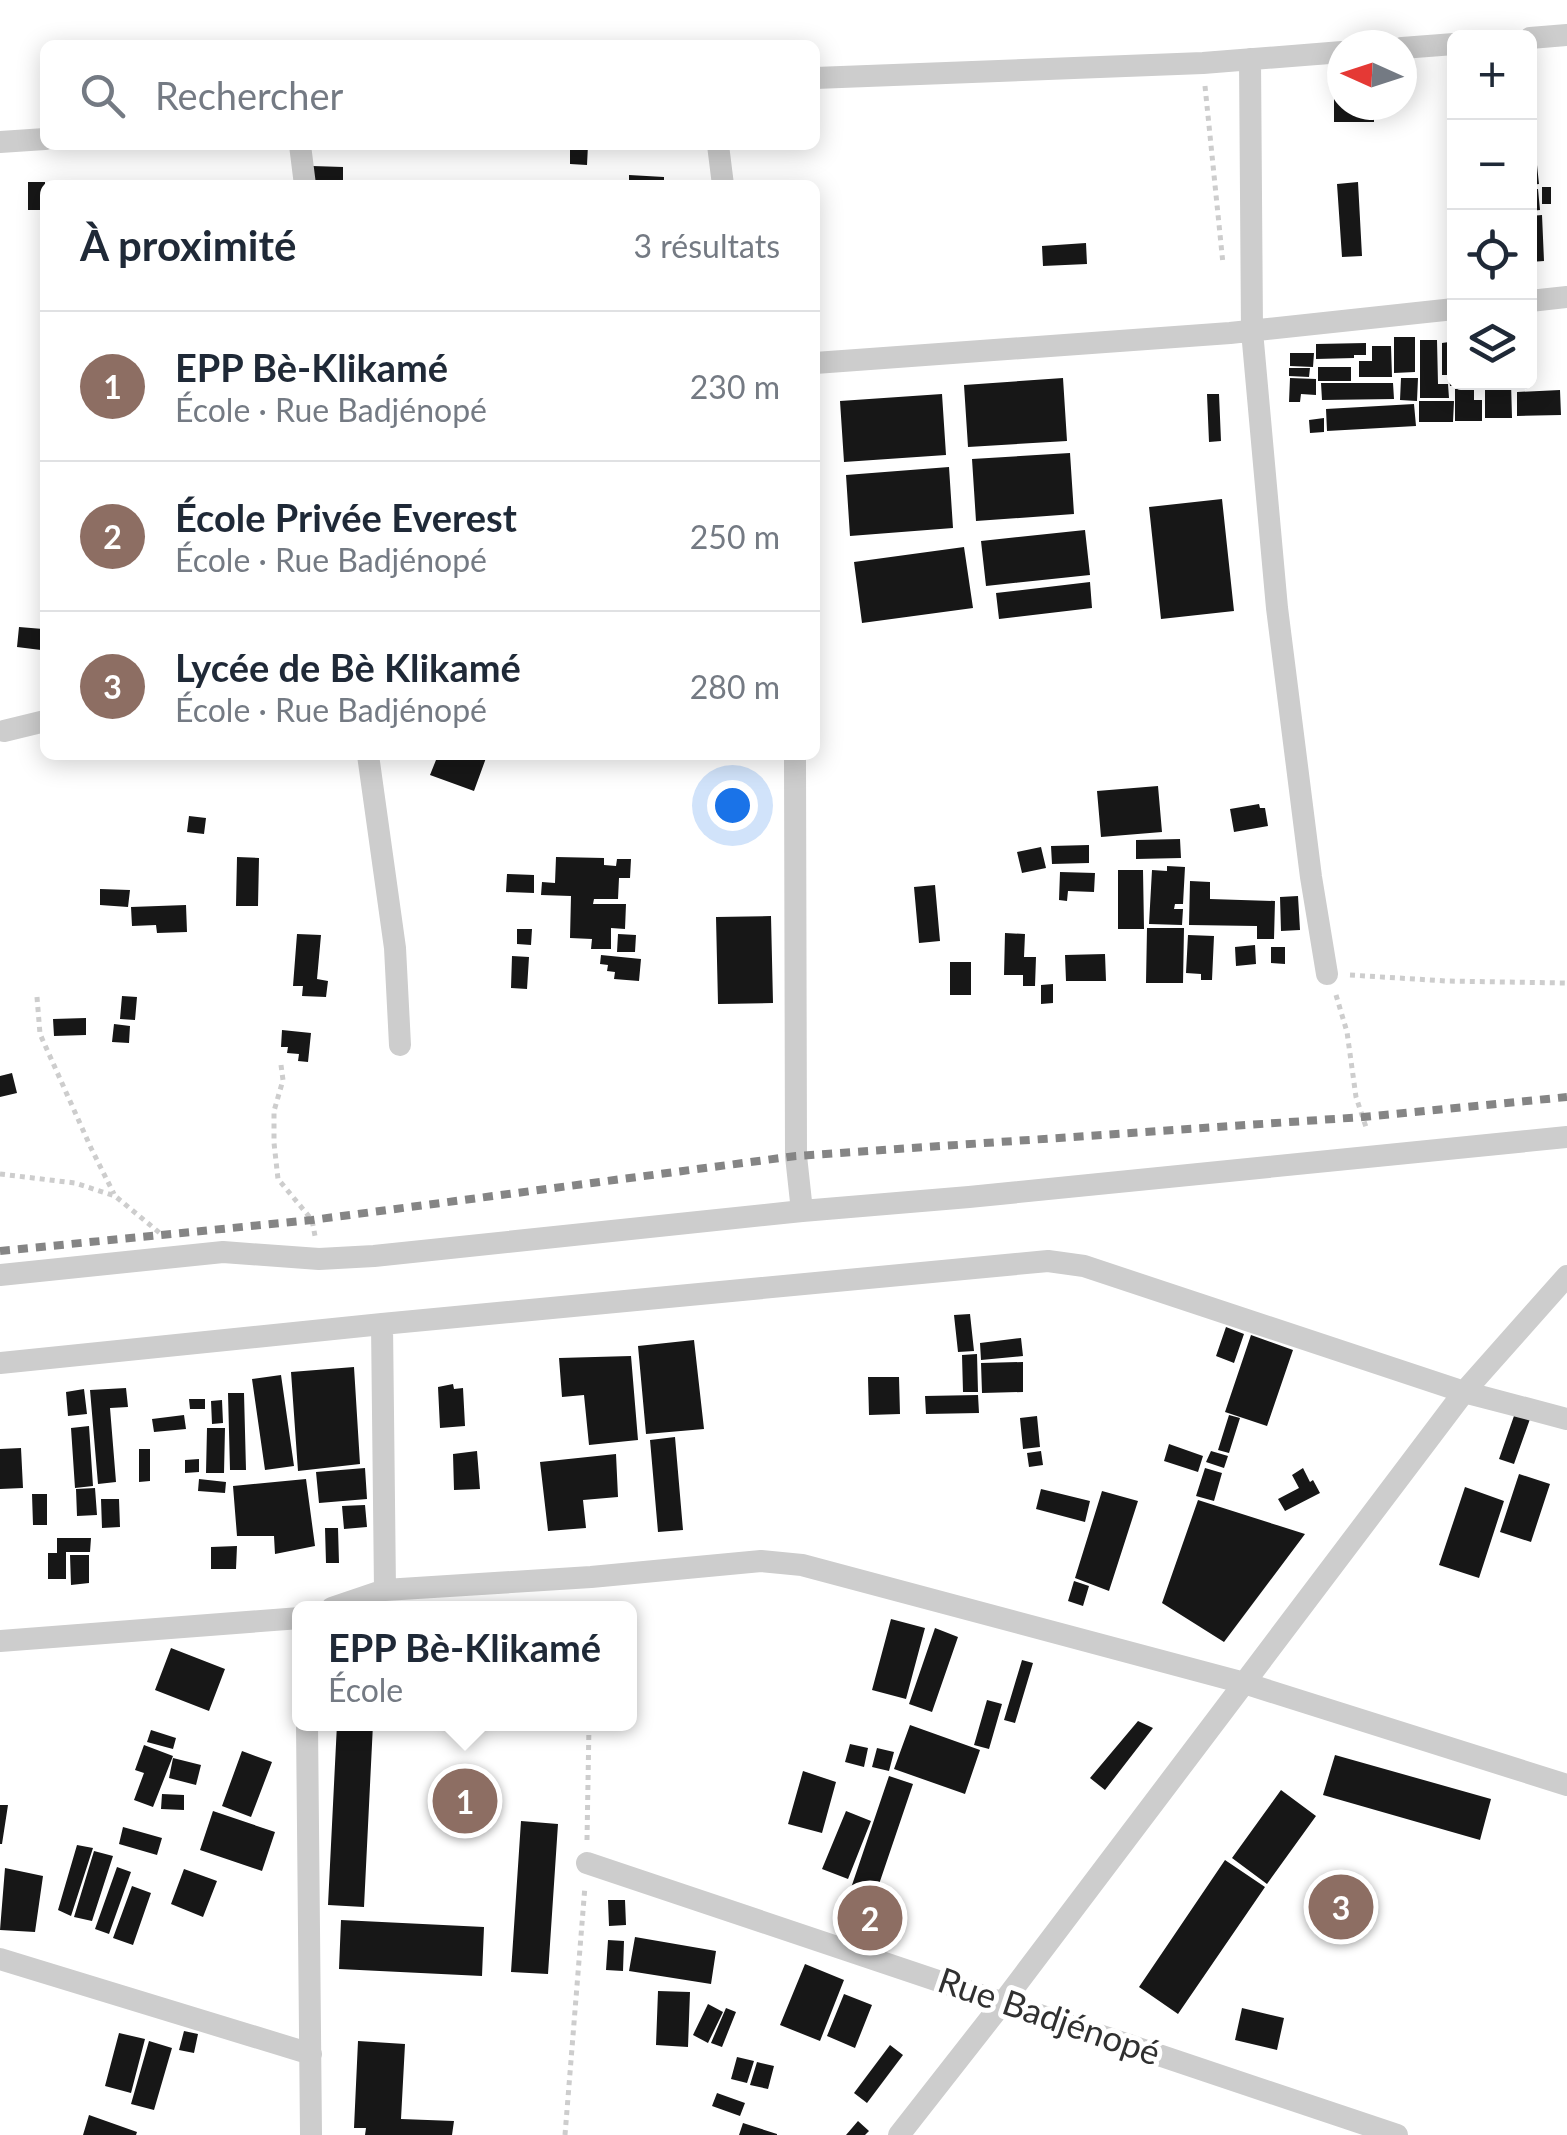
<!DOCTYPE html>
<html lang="fr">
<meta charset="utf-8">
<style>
body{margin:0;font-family:Lato,sans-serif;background:#f6f6f7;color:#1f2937}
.controls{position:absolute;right:30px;top:30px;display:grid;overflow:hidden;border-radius:15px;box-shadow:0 5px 25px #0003}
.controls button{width:90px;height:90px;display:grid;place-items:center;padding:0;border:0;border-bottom:2px solid #e0e1e3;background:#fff;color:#1f2937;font:50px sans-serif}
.compass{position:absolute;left:1327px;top:30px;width:90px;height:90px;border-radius:50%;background:#fff;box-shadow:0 5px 25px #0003;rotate:273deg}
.you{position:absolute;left:732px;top:805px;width:35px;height:35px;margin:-25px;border:8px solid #fff;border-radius:50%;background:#1a73e8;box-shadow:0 0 0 15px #1a73e833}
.badge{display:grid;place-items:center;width:65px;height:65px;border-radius:50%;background:#0b8043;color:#fff;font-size:32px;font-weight:700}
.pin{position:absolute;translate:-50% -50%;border:5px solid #fff;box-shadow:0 2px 10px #0006}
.popup{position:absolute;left:292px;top:1601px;width:345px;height:130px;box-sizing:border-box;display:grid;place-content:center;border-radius:15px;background:#fff;filter:drop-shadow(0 2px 8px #0005);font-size:32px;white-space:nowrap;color:#747a83}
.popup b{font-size:38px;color:#1f2937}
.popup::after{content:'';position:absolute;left:50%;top:100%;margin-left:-20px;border:20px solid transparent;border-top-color:#fff}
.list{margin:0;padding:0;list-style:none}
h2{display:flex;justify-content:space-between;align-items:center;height:130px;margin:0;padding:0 40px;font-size:42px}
h2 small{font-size:32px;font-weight:400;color:#747a83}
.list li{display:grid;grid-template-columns:65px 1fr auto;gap:30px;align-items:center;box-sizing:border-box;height:150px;padding:0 40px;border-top:2px solid #e0e1e3}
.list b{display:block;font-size:38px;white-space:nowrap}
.list p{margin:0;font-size:32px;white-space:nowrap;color:#747a83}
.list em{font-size:32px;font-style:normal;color:#747a83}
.icon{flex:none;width:55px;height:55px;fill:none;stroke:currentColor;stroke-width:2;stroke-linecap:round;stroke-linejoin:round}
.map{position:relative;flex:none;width:1567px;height:2135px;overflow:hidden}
.search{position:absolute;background:#fff;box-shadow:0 5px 25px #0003;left:40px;top:40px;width:780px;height:110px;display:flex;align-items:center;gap:25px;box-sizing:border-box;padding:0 35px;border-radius:15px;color:#747a83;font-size:38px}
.panel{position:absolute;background:#fff;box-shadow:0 5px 25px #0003;left:40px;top:180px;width:780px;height:580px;border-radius:15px}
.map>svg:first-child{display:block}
.building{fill:#171717}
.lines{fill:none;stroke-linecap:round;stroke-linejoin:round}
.path{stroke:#cdcdcd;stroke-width:5;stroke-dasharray:5 5;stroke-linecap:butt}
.street{stroke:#cdcdcd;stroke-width:22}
.rail{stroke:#858585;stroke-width:8;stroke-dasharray:10 8;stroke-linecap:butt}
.labels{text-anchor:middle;stroke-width:10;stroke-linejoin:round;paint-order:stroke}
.street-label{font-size:35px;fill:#303030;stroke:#fff}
</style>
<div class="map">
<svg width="1567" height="2135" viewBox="0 0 1567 2135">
<rect width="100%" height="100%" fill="#fff"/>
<path class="building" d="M1334 92H1342V105H1374V122H1334Z
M570 145H588L587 165 570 164Z
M1537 165 1539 184 1530 185V166Z
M312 166 343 167V182L312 180Z
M629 175 664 177V185H629Z
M28 182H45V210H28Z
M1358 182 1362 256 1342 257 1337 184Z
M1542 187H1551V204H1542Z
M1530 189H1538L1540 210 1530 211Z
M1542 215 1544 261 1530 262V216Z
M1086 243 1087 264 1043 266 1042 246Z
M1449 336H1454V382H1474V386H1450L1449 375H1442V343L1449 342Z
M1394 337H1415V372L1394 373Z
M1420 340H1437L1438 384H1448L1449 398H1420Z
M1366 343V355H1354V358L1316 359V344Z
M1372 346H1391L1392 377H1359V361H1372Z
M1290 353H1314L1313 367 1290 366Z
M1318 367H1351V381H1318Z
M1289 368H1310L1309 377 1289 376Z
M1063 378 1067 441 968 447 964 385Z
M1290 378 1316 379V395L1301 394 1300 402H1289Z
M1401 378H1418L1417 401 1400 400Z
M1485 382H1511L1512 418H1485Z
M1321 383H1393L1394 399 1322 400Z
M1455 389H1474V400H1482V421H1455Z
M1560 390 1561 415 1517 416V392Z
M942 394 946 455 844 462 840 401Z
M1207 394H1219L1221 441 1209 442Z
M1419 401H1454L1453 422H1419Z
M1414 404 1416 426 1327 431 1326 409Z
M1324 418V432L1310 433 1309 420Z
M1070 453 1074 514 976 521 972 459Z
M949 467 953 528 850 536 846 475Z
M1222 499 1234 611 1161 619 1149 507Z
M1085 530 1090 575 986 586 981 541Z
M964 547 973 608 862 623 854 562Z
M1090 582 1092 608 999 619 996 593Z
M19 627 43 629 41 650 17 647Z
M438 755H478L486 758 474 791 430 775Z
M1158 786 1162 832 1101 837 1097 791Z
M1259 804 1260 808H1265L1268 826 1234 832 1230 809Z
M189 816 206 818 204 834 187 832Z
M1180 839 1181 858 1136 859V840Z
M1089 845V863L1052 864 1051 846Z
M1041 847 1046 868 1022 873 1017 852Z
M237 857 259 858 258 906H236Z
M556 857 604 858V865L616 866 617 859H631L630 878H619L618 899H594L593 904H626L625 929 611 928V949H591L592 939 570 938 571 896 541 895 542 882 555 883Z
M1167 866 1185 867 1183 904H1175L1174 909H1183L1182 925 1149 924 1152 870 1167 871Z
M1118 870H1143L1144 929H1118Z
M1060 872 1095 873 1094 892 1068 891 1067 901 1059 900Z
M507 874 534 875V893L506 892Z
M1190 881 1210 882V899L1275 901 1274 939H1257V926L1189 925Z
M935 885 940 941 919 943 914 887Z
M100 889 130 890 128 907 100 905Z
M1298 896 1300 930 1281 931 1280 897Z
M186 905 187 932 157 933 156 925 132 926 131 907Z
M771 916 773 1003 718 1004 716 917Z
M1147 928H1184L1183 983H1146Z
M517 929H532L531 945 517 944Z
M1005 933 1025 934 1024 957H1036L1035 986H1023V975H1004Z
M297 934 321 935 317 979 328 981 326 997 302 996 303 986H293Z
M618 934 636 935 635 952H617Z
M1188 935 1214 936 1212 980H1201V974L1186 973Z
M1255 945 1256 964 1236 966 1235 947Z
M1271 947H1285V964L1271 963Z
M1105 954 1106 981H1066L1065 955Z
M601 955 641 959 639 981 614 979 615 972 607 971 608 965 600 964Z
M512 956 529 957 527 989 511 988Z
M950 962H971V995H950Z
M1053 984V1003L1041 1004V985Z
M122 996 137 997 135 1020 120 1019Z
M86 1018V1035L54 1036 53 1019Z
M114 1024 130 1026 129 1043 112 1042Z
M282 1030 311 1033 308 1062 298 1061 299 1054 287 1053 288 1047H281Z
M12 1073 17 1093 0 1097V1076Z
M970 1314 974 1351 958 1352 954 1315Z
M1226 1327 1244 1334 1234 1363 1216 1356Z
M1251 1335 1293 1350 1267 1426 1225 1412Z
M1021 1338 1023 1356 981 1360 980 1343Z
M694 1340 704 1429 646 1434 638 1346Z
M977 1354 978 1392H963L962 1355Z
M631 1356 638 1440 589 1445 584 1395 562 1397 559 1358Z
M1023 1362V1392L982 1393 981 1363Z
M354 1367 360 1464 298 1471 291 1372Z
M281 1375 294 1466 265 1470 252 1379Z
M868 1377H899L900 1414 869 1415Z
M453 1384 454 1389 463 1388 465 1426 440 1428 438 1387Z
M126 1388 128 1407 110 1408 116 1482 98 1484 90 1390Z
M84 1389 87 1414 68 1416 66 1392Z
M228 1393H244L246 1470H230Z
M978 1395 979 1413 926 1414 925 1396Z
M189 1399H205V1409H190Z
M222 1400 223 1423 212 1424 211 1401Z
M1515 1413 1530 1419 1514 1464 1499 1459Z
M184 1415 186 1429 154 1432 152 1419Z
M1229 1415 1240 1418 1229 1453 1218 1450Z
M1037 1416 1040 1447 1023 1449 1020 1418Z
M89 1426 93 1486 75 1488 71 1428Z
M207 1428H225L224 1473H206Z
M675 1437 683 1530 658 1532 650 1440Z
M1169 1444 1203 1456 1198 1472 1164 1461Z
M21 1448 23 1488 0 1489V1449Z
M139 1449H150V1481L139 1482Z
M477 1451 480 1489 454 1490 453 1454Z
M1041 1451 1043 1465 1029 1467 1027 1453Z
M1211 1451 1228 1456 1224 1468 1206 1462Z
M616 1454 618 1497 583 1500 586 1528 548 1531 540 1462Z
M199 1459V1472L185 1473V1460Z
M365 1468 367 1499 319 1503 316 1472Z
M1205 1468 1222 1473 1214 1501 1196 1496Z
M1303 1468 1310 1482 1313 1480 1320 1493 1285 1511 1278 1499 1299 1488 1292 1475Z
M1519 1474 1550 1484 1531 1542 1500 1532Z
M199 1479 226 1482 225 1493 198 1491Z
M306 1479 315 1546 275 1554 274 1536H237L233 1486Z
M1465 1487 1504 1501 1479 1578 1439 1565Z
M95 1488 97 1515 77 1516 76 1489Z
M1041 1489 1090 1501 1085 1522 1036 1509Z
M1102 1491 1138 1501 1109 1591 1075 1578Z
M32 1494H47V1525H33Z
M101 1499H119L120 1527 102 1528Z
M1198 1500 1305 1534 1224 1642 1162 1603Z
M365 1505 367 1527 344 1529 342 1506Z
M325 1528H338L339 1563H326Z
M57 1538H91L90 1552H66V1579H48V1553H57Z
M237 1546 236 1569H211V1547Z
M70 1555H89V1583L71 1585Z
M1074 1581 1089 1586 1083 1606 1068 1601Z
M891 1619 925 1628 906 1699 872 1690Z
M935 1628 958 1637 932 1712 909 1704Z
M171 1648 225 1669 209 1711 155 1690Z
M1022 1660 1033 1663 1015 1723 1004 1720Z
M987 1700 1002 1704 989 1749 974 1745Z
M1138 1721 1153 1728 1105 1790 1090 1778Z
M337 1724H373L364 1907 328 1905Z
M910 1725 980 1750 965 1794 894 1769Z
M151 1730 176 1738 173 1749 147 1742Z
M850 1744 868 1748 864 1767 845 1762Z
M144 1745 173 1756 153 1807 134 1800 144 1773 135 1770Z
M877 1748 894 1752 889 1771 872 1767Z
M242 1751 272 1762 251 1817 222 1806Z
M1335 1755 1491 1799 1480 1840 1323 1795Z
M173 1758 201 1765 196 1785 169 1778Z
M803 1771 836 1782 822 1833 788 1824Z
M889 1776 913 1784 875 1896 851 1888Z
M1281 1790 1316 1816 1267 1884 1232 1858Z
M162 1794 184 1795V1810L161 1809Z
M0 1805H8L2 1844H0Z
M213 1811 275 1832 262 1871 200 1850Z
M846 1811 871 1821 848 1879 822 1869Z
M521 1821 558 1824 548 1974 511 1972Z
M123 1827 162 1838 157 1855 119 1844Z
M77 1845 93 1848 71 1916 58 1910Z
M94 1851 113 1856 92 1921 74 1917Z
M1225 1860 1265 1887 1178 2014 1139 1987Z
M117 1867 131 1872 109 1934 95 1929Z
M5 1868 43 1876 35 1932 0 1930Z
M184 1869 217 1881 203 1917 171 1904Z
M132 1886 151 1893 133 1945 113 1938Z
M608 1900H625L626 1925 609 1926Z
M341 1920 484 1927 482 1976 339 1969Z
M635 1937 716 1951 711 1984 629 1971Z
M608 1940 624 1941 623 1971 606 1970Z
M805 1964 844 1980 820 2041 780 2025Z
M658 1991 690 1992 688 2047 656 2045Z
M844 1994 872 2005 855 2048 827 2036Z
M708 2004 723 2012 708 2043 693 2035Z
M726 2008 736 2012 722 2047 711 2043Z
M1242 2008 1284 2018 1277 2050 1235 2040Z
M184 2031 198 2034 194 2053 179 2050Z
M119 2033 145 2039 131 2093 105 2086Z
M149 2041 172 2048 154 2110 131 2104Z
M358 2041 405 2044 401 2119 454 2121 452 2135H365L366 2128H354Z
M890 2045 903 2055 867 2103 854 2093Z
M737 2057 754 2061 747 2083 731 2079Z
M757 2062 774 2066 768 2089 750 2085Z
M717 2093 745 2103 740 2116 712 2106Z
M89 2115 137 2132 136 2135H83Z
M858 2121 869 2131 865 2135H846Z
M743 2123 777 2134V2135H739Z"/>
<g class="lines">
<path class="path" d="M1205 86 1223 264
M1350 975 1446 981 1567 983
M1336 995 1347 1032 1356 1097 1367 1130
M37 997 40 1034 91 1148 114 1194
M281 1065 283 1080 274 1111V1143L278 1179 312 1220 315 1236
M0 1174 75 1183 115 1196 161 1234
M587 1840 589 1724
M565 2135 585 1886"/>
<path class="street" d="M1530 38 1567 35
M1402 48 1454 44
M1250 59 1252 331 1277 608 1311 877 1327 974
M815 78 1203 63 1342 52
M0 142 45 139
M300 145 305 185
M718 145 723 185
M1530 301 1567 297
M815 363 1230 333 1454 309
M4 731 45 721
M368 755 395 948 400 1045
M795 755 796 1156 802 1211
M0 1275 223 1252 319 1259 374 1256 802 1211 969 1197 1567 1137
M382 1324 385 1590
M0 1363 382 1324 1048 1261 1084 1266 1464 1392 1567 1419
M332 1608 385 1590 591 1577 761 1561 802 1565 1244 1683 1567 1785
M0 1641 300 1618
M307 1724 311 2135
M587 1863 1397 2135
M0 1959 311 2054
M899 2135 1004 2001 1464 1392 1567 1276"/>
<path class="rail" d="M0 1251 312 1220 796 1156 1363 1117 1567 1097"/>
</g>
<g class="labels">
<g class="street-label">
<text transform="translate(1049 2017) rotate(19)" y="12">Rue Badjénopé</text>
</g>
</g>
</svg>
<div class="controls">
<button>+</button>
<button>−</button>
<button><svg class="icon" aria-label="locate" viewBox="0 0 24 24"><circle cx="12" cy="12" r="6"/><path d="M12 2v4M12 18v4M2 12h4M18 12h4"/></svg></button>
<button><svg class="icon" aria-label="layers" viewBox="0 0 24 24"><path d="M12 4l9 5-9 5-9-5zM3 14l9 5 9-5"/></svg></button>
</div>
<svg class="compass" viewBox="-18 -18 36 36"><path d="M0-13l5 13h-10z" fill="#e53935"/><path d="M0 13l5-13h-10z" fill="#747a83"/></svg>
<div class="you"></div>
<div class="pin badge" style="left:465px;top:1801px;background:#8d6e63">1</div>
<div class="popup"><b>EPP Bè-Klikamé</b>École</div>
<div class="pin badge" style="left:870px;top:1918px;background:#8d6e63">2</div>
<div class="pin badge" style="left:1341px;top:1907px;background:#8d6e63">3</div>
<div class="search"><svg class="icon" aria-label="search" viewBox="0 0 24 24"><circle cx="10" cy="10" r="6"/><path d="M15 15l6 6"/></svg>Rechercher</div>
<section class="panel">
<h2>À proximité<small>3 résultats</small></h2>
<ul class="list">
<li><span class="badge" style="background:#8d6e63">1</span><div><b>EPP Bè-Klikamé</b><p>École · Rue Badjénopé</p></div><em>230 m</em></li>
<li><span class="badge" style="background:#8d6e63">2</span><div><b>École Privée Everest</b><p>École · Rue Badjénopé</p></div><em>250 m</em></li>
<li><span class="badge" style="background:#8d6e63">3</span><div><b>Lycée de Bè Klikamé</b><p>École · Rue Badjénopé</p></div><em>280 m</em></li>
</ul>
</section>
</div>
